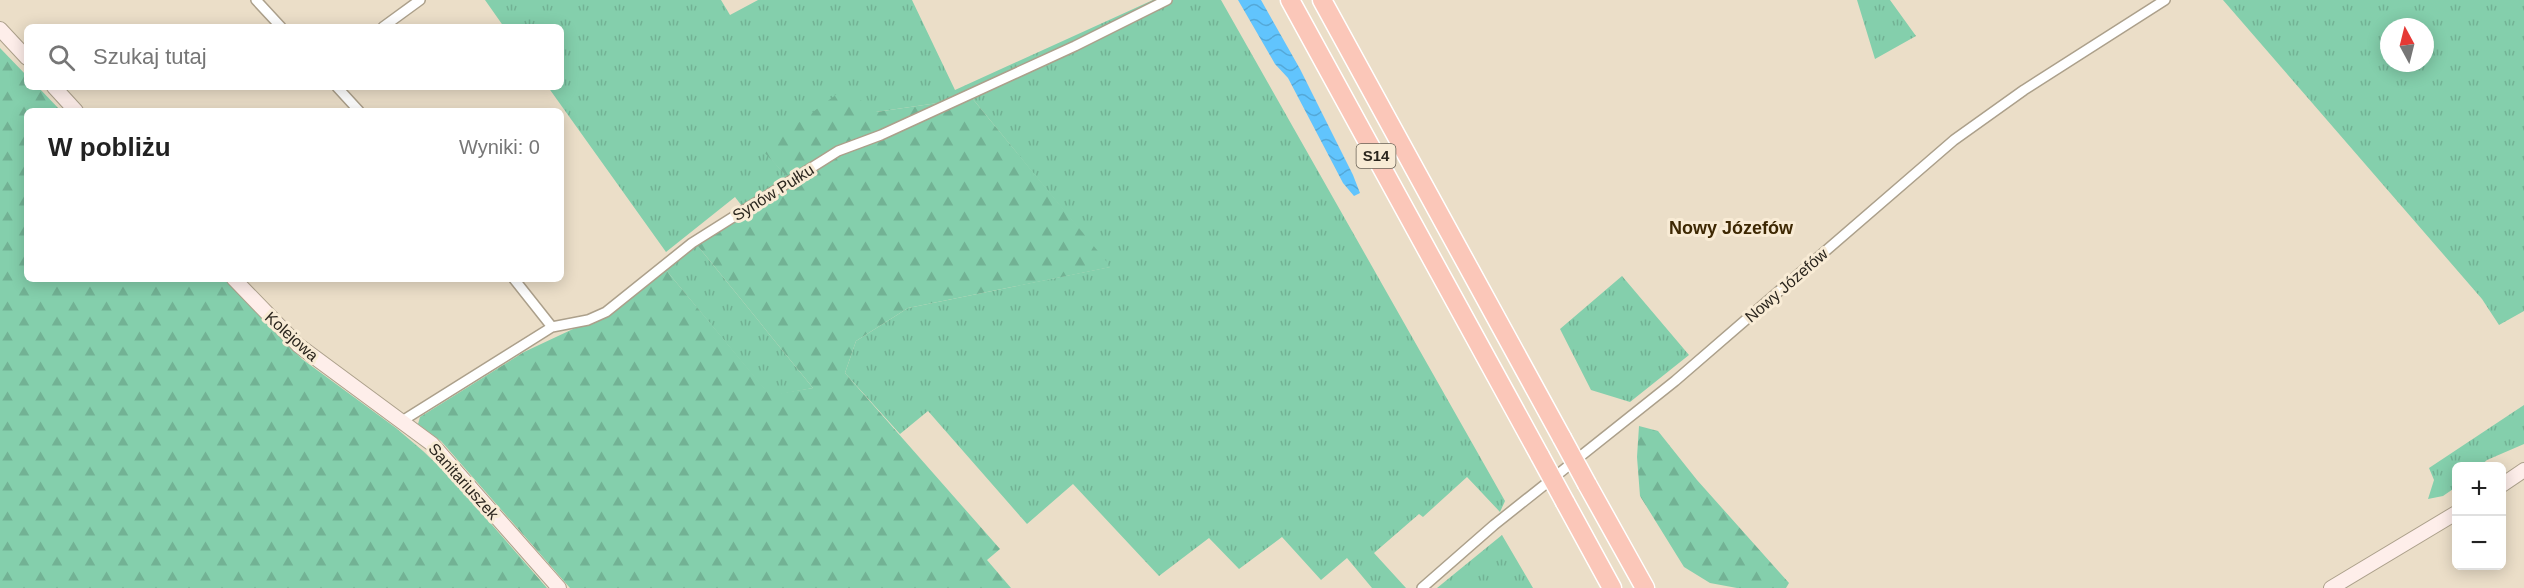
<!DOCTYPE html>
<html lang="pl">
<meta charset="utf-8">
<style>
body{margin:0;font-family:Arial,sans-serif;background:#f6f6f6;color:#222}
.controls{position:absolute;right:18px;bottom:18px;display:grid;overflow:hidden;border-radius:9px;box-shadow:0 3px 15px #0003}
.controls button{width:54px;height:54px;display:grid;place-items:center;padding:0;border:0;border-bottom:2px solid #e0e0e0;background:#fff;color:#222;font:30px sans-serif}
.compass{position:absolute;left:2380px;top:18px;width:54px;height:54px;border-radius:50%;background:#fff;box-shadow:0 3px 15px #0003;rotate:353deg}
.list{margin:0;padding:0;list-style:none}
h2{display:flex;justify-content:space-between;align-items:center;height:78px;margin:0;padding:0 24px;font-size:26px}
h2 small{font-size:20px;font-weight:400;color:#767676}
.icon{flex:none;width:33px;height:33px;fill:none;stroke:currentColor;stroke-width:2;stroke-linecap:round;stroke-linejoin:round}
.map{position:relative;flex:none;width:2524px;height:588px;overflow:hidden}
.search{position:absolute;background:#fff;box-shadow:0 3px 15px #0003;left:24px;top:24px;width:540px;height:66px;display:flex;align-items:center;gap:15px;box-sizing:border-box;padding:0 21px;border-radius:9px;color:#767676;font-size:22px}
.panel{position:absolute;background:#fff;box-shadow:0 3px 15px #0003;left:24px;top:108px;width:540px;height:174px;border-radius:9px}
.map>svg:first-child{display:block}
.grass{fill:url(#grass-tufts);fill-rule:evenodd}
.forest{fill:url(#forest-firs)}
.water{fill:url(#water-waves)}
.lines{fill:none;stroke-linecap:round;stroke-linejoin:round}
.street-casing{stroke:#aca08b;stroke-width:12}
.secondary-casing{stroke:#aca08b;stroke-width:16}
.highway-casing{stroke:#fff;stroke-width:21}
.street{stroke:#fff;stroke-width:9}
.secondary{stroke:#feeeea;stroke-width:14}
.highway{stroke:#fbc7b9;stroke-width:18}
.highway-bridge-casing{stroke:#fff;stroke-width:21;stroke-linecap:butt}
.highway-bridge{stroke:#fbc7b9;stroke-width:18}
.labels{text-anchor:middle;stroke-width:6;stroke-linejoin:round;paint-order:stroke}
.shield{fill:#f8ebd5;stroke:#686155;stroke-width:1.5}
.shield-label{font-size:15px;font-weight:bold;fill:#2b261e}
.street-label{font-size:16px;fill:#2b261e;stroke:#f8ebd5}
.neighbourhood-label{font-size:18px;font-weight:bold;fill:#3d2702;stroke:#f8ebd5}
</style>
<div class="map">
<svg width="2524" height="588" viewBox="0 0 2524 588">
<defs>
<pattern id="grass-tufts" width="24" height="20" patternUnits="userSpaceOnUse" patternTransform="scale(1.5)"><rect width="24" height="20" fill="#84cfac"/><path d="M3 7l-1-3M5 7V3M7 7l1-3M15 17l-1-3M17 17v-4M19 17l1-3" fill="none" stroke="#72b294"/></pattern>
<pattern id="forest-firs" width="22" height="20" patternUnits="userSpaceOnUse" patternTransform="scale(1.5)"><rect width="22" height="20" fill="#84cfac"/><path d="M5 1l3.5 6h-7zM16 11l3.5 6h-7z" fill="#72b294"/></pattern>
<pattern id="water-waves" width="16" height="10" patternUnits="userSpaceOnUse" patternTransform="scale(1.5)"><rect width="16" height="10" fill="#61c4fd"/><path d="M0 5q4-4 8 0t8 0" fill="none" stroke="#54a8d8"/></pattern>
</defs>
<rect width="100%" height="100%" fill="#ebdec8"/>
<path class="grass" d="M485 0H721L730 15 758 0H912L955 90 1153 0H1221L1505 501 1500 512 1467 477 1423 517 1419 514 1374 553 1406 588H1372L1347 558 1321 580 1282 537 1239 569 1209 538 1159 576 1073 484 1027 524 928 411 900 434 845 373 856 341 908 308 1110 267 972 98 876 112 763 150 794 184 748 214 735 197 666 252 548 87H561V27H504Z
M1857 0H1890L1916 36 1875 59Z
M2223 0H2524V311L2499 325 2482 299ZM2389 27H2425V63H2389Z
M697 245 813 388 770 396 666 270Z
M1622 276 1689 355 1630 402 1591 390 1560 329Z
M2524 405V444L2487 460 2480 466H2456V487L2443 496 2428 499 2434 480 2429 468Z
M1502 535 1533 588H1437Z"/>
<path class="forest" d="M0 48 27 76V87H38L61 111H27V279H225L302 359 396 428 423 451 452 479 547 588H0Z
M845 88 876 112 972 98 1111 267 908 308 856 341 845 373 1000 549 987 560 1011 588H570L441 441 418 424 420 417 524 352 573 329 605 318 666 270 770 395 813 388 697 245 794 184 762 150Z
M1639 426 1658 431 1697 480 1789 583 1786 588H1737L1710 583 1684 567 1640 496 1637 457Z"/>
<path class="water" d="M1238 0H1261L1300 69 1353 175 1360 193 1354 196 1343 183 1288 78 1275 64Z"/>
<g class="lines">
<defs>
<path id="street" d="M256 0 281 27
M383 27 420 0
M337 87 359 111
M514 279 552 327
M402 421 552 327 588 320 606 312 692 243 838 151 881 135 1075 46 1167 0
M1422 588 1494 525 1675 381 1954 140 2024 90 2165 0"/>
<path id="secondary" d="M0 29 27 58
M54 87 76 111
M234 279 298 345 432 444 559 588
M2502 485 2524 470
M2331 588 2456 513"/>
<path id="highway" d="M1290 0 1540 456
M1322 0 1562 438
M1587 484 1645 588
M1565 502 1612 588"/>
</defs>
<use href="#street" class="street-casing"/>
<use href="#secondary" class="secondary-casing"/>
<use href="#highway" class="highway-casing"/>
<use href="#street" class="street"/>
<use href="#secondary" class="secondary"/>
<use href="#highway" class="highway"/>
<defs>
<path id="highway-bridge" d="M1562 438 1587 484
M1540 456 1565 502"/>
</defs>
<use href="#highway-bridge" class="highway-bridge-casing"/>
<use href="#highway-bridge" class="highway-bridge"/>
</g>
<g class="labels">
<rect class="shield" x="1356.5" y="144" width="39" height="24" rx="4.5"/>
<g class="shield-label">
<text x="1376" y="161">S14</text>
</g>
<g class="street-label">
<text transform="translate(773 192) rotate(-32)" y="6">Synów Pułku</text>
<text transform="translate(1786 285) rotate(-41)" y="6">Nowy Józefów</text>
<text transform="translate(292 336) rotate(42)" y="6">Kolejowa</text>
<text transform="translate(464 481) rotate(48)" y="6">Sanitariuszek</text>
</g>
<g class="neighbourhood-label">
<text x="1731" y="234">Nowy Józefów</text>
</g>
</g>
</svg>
<div class="controls">
<button>+</button>
<button>−</button>
</div>
<svg class="compass" viewBox="-18 -18 36 36"><path d="M0-13l5 13h-10z" fill="#e53935"/><path d="M0 13l5-13h-10z" fill="#767676"/></svg>
<div class="search"><svg class="icon" aria-label="search" viewBox="0 0 24 24"><circle cx="10" cy="10" r="6"/><path d="M15 15l6 6"/></svg>Szukaj tutaj</div>
<section class="panel">
<h2>W pobliżu<small>Wyniki: 0</small></h2>
<ul class="list">
</ul>
</section>
</div>
